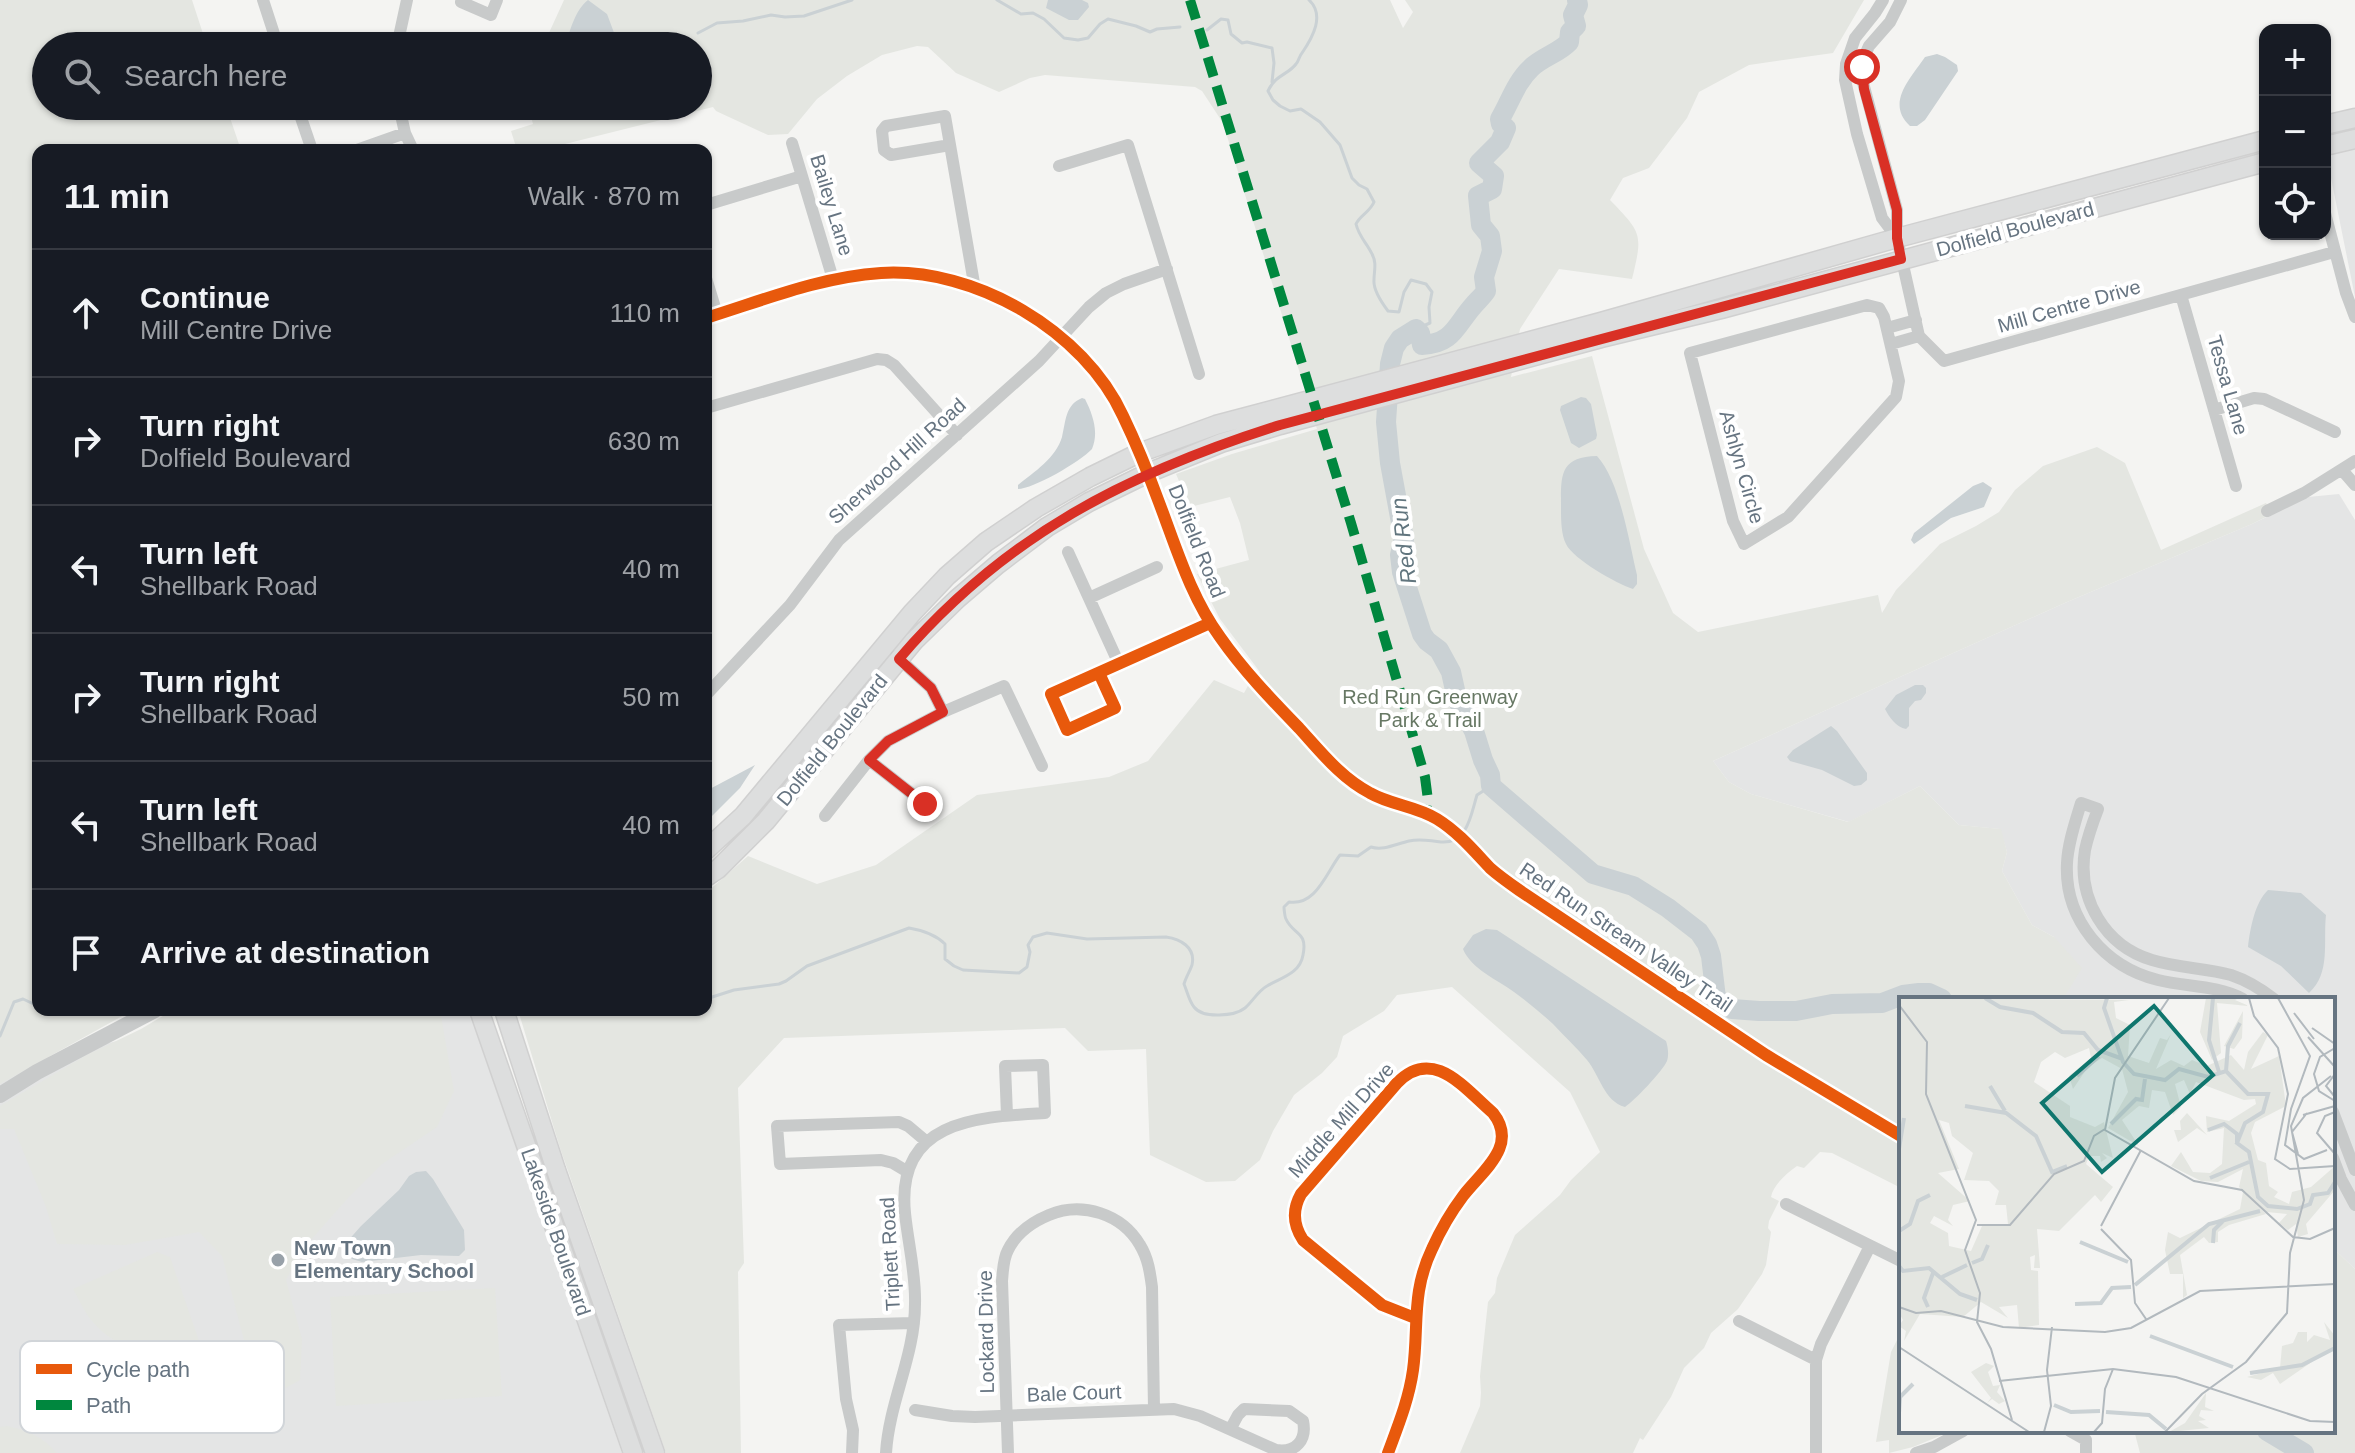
<!DOCTYPE html>
<meta charset="utf-8">
<style>
body{margin:0;font-family:Helvetica,sans-serif;background:#20242c;color:#f1f3f6}
.controls{position:absolute;right:24px;top:24px;display:grid;overflow:hidden;border-radius:16px;box-shadow:0 2px 6px #0004}
.controls button{width:72px;height:72px;display:grid;place-items:center;padding:0;border:0;border-bottom:2px solid #363941;background:#171b24;color:#f1f3f6;font:40px sans-serif}
.stop{position:absolute;width:24px;height:24px;margin:-18px;border:6px solid #d93025;border-radius:50%;background:#fff}
.stop.end{background:#d93025;border-color:#fff;box-shadow:0 2px 8px #0008}
.list{margin:0;padding:0;list-style:none}
h2{display:flex;justify-content:space-between;align-items:center;height:104px;margin:0;padding:0 32px;font-size:34px}
h2 small{font-size:26px;font-weight:400;color:#9ea1a6}
.list li{display:grid;grid-template-columns:52px 1fr auto;gap:24px;align-items:center;box-sizing:border-box;height:128px;padding:0 32px;border-top:2px solid #363941}
.list b{display:block;font-size:30px;white-space:nowrap}
.list p{margin:0;font-size:26px;white-space:nowrap;color:#9ea1a6}
.list em{font-size:26px;font-style:normal;color:#9ea1a6}
.icon{flex:none;width:44px;height:44px;fill:none;stroke:currentColor;stroke-width:2;stroke-linecap:round;stroke-linejoin:round}
.map{position:relative;flex:none;width:2355px;height:1453px;overflow:hidden}
.search{position:absolute;background:#171b24;box-shadow:0 2px 6px #0004;left:32px;top:32px;width:680px;height:88px;display:flex;align-items:center;gap:20px;box-sizing:border-box;padding:0 28px;border-radius:44px;color:#9ea1a6;font-size:30px}
.panel{position:absolute;background:#171b24;box-shadow:0 2px 6px #0004;left:32px;top:144px;width:680px;height:872px;border-radius:16px}
.map>svg:first-child{display:block}
.built{fill:#e4e5e5}
.green{fill:#e4e6e1}
.water{fill:#cad1d4}
.lines{fill:none;stroke-linecap:round;stroke-linejoin:round}
.stream{stroke:#cad1d4;stroke-width:3}
.river{stroke:#cad1d4;stroke-width:20}
.secondary-casing{stroke:#d0d0d0;stroke-width:21}
.minor{stroke:#c8caca;stroke-width:12}
.tertiary{stroke:#c8caca;stroke-width:16}
.secondary{stroke:#dddede;stroke-width:18}
.quiet{stroke:#00873e;stroke-width:10;stroke-dasharray:20 10;stroke-linecap:butt}
.cycleway-casing{stroke:#fff;stroke-width:17}
.cycleway{stroke:#e8590c;stroke-width:12}
.route{stroke:#d93025;stroke-width:10}
.poi-dot{fill:#98a1a9;stroke:#fff;stroke-width:3}
.labels{text-anchor:middle;stroke-width:8;stroke-linejoin:round;paint-order:stroke}
.street-label{font-size:20px;fill:#667481;stroke:#fff}
.park-label{font-size:20px;fill:#677864;stroke:#fff}
.poi-label{font-size:20px;font-weight:bold;fill:#667481;stroke:#fff;text-anchor:start}
.water-label{font-size:22px;font-style:italic;fill:#61757e;stroke:#fff}
.inset-river{fill:none;stroke:#cad1d4;stroke-width:4}
.inset-road{fill:none;stroke:#b2b9be;stroke-width:2}
.view{fill:#0f766e;fill-opacity:0.15;stroke:#0f766e;stroke-width:4}
.inset-edge{fill:none;stroke:#667481;stroke-width:4}
.key{fill:#fff;stroke:#d1d5d9;stroke-width:2}
.key-label{font-size:22px;fill:#667481}
</style>
<div class="map">
<svg width="2355" height="1453" viewBox="0 0 2355 1453">
<rect width="100%" height="100%" fill="#f4f4f2"/>
<path class="built" d="M2355 145V297L2329 168 2332 153Z
M2339 494 2355 520V1269L2333 1248V999H2066L2054 937 2032 925 2002 871 2007 852 2000 829 1959 825 1920 786 1849 822 1751 794 1729 782 1713 761 2067 602 2252 524 2308 497Z
M423 1010 469 1011 622 1453H0V1068L130 1038Z"/>
<path class="green" d="M0 0H192L207 46H46V106H226L241 150H38V1010H133L0 1084Z
M564 0H1390L1403 28 1413 12 1405 0H1864L1833 53 1749 65 1699 92 1687 118 1649 168 1623 178 1610 200C1642 233 1643 234 1632 279L1559 269 1520 329 1511 377 1592 356 1644 549 1673 613 1698 632 1878 595 1882 613 1896 590 1940 544 1976 526 1999 512 2015 490 2043 466 2097 447 2125 463 2161 550 2266 503 2272 514 2252 524 2067 602 1713 761 1729 782 1751 794 1848 822 1920 786 1959 825 2001 829 2007 852 2002 871 2032 925 2054 937 2082 968 2065 996 2066 999H1901V1188L1832 1153 1820 1152 1804 1168 1797 1166C1787 1173 1773 1185 1771 1197L1779 1201 1769 1221 1768 1228 1771 1232 1766 1265 1762 1274 1738 1309 1711 1333 1704 1348 1684 1368 1671 1397 1643 1440 1640 1438 1633 1453H1460L1480 1406 1481 1393 1480 1376 1488 1302 1495 1293 1497 1278 1515 1235 1560 1195 1571 1180 1600 1152 1570 1092 1452 987 1397 995 1384 1011 1343 1036 1337 1057 1322 1073 1294 1095 1273 1131 1260 1160 1235 1181 1206 1182 1150 1155 1146 1049 1088 1051 1065 1028 784 1038 738 1088 744 1263 738 1272 741 1453H666L560 1148 518 1010H706V893L748 856 817 884 876 865 977 795 1109 777 1148 761 1214 680 1244 693 1249 684 1260 672 1220 619 1197 574 1249 560 1240 523 1230 497 1190 507 1176 474 1232 454 1317 429 1223 123 1202 91 1195 87 1045 75 1030 78 999 92 956 73 928 47 917 46 882 55 847 76 817 99 788 134 768 135 716 111 713 107 541 150H517L511 131 533 124 528 106H698V46H543Z
M173 1010H440L454 1091 437 1127 382 1164 348 1198 301 1251 286 1280 302 1339 300 1380 273 1395 247 1352 222 1256 199 1232 125 1245 57 1244 46 1207 14 1129H0V1106L85 1056 141 1029Z
M2333 1248 2355 1269V1453H2140L2135 1434 2132 1431H2333Z
M157 1252 170 1257 199 1341C192 1344 184 1348 176 1351 147 1360 111 1344 92 1321 84 1312 79 1299 73 1289Z
M495 1288 502 1396 336 1406 330 1297Z
M1901 1332V1431H1940L1942 1435 1913 1447 1889 1453V1440L1876 1442 1891 1352Z
M7 1426C27 1430 43 1437 57 1453H0V1427Z"/>
<path class="water" d="M588 0 607 14 619 46H565C570 31 575 10 588 0Z
M1048 0H1082L1088 3 1089 7 1078 20H1069L1046 8Z
M1937 54 1945 57 1957 65 1958 71 1925 120 1917 126H1910C1885 103 1911 78 1925 57Z
M1581 397 1586 398 1591 404 1597 435 1596 439 1579 448 1571 443 1560 410 1561 406Z
M1082 398 1085 399C1093 415 1099 432 1092 449 1080 462 1033 489 1018 489V485C1034 472 1056 458 1062 437 1066 421 1065 405 1082 398Z
M1597 456C1620 481 1629 542 1637 575V584L1633 589C1617 584 1573 559 1566 544 1561 534 1561 519 1561 507 1561 476 1559 457 1597 456Z
M1983 482 1992 488 1984 507 1951 518 1914 544 1911 540 1914 533 1973 486Z
M1915 685H1923L1926 688V693L1921 700 1915 701 1909 708V726L1906 729C1896 727 1889 717 1885 709L1896 695Z
M1831 726 1837 731 1867 773V780L1861 785 1854 786 1822 770 1790 761 1787 757 1793 750Z
M755 765 740 788 706 822V791Z
M2268 890 2301 893 2326 915C2323 942 2331 973 2309 993L2281 966 2248 947C2250 929 2255 902 2268 890Z
M1486 929 1497 930 1666 1041C1668 1047 1669 1055 1667 1061 1662 1072 1634 1101 1625 1107 1604 1101 1600 1076 1587 1060 1577 1048 1564 1036 1553 1024 1541 1013 1528 1002 1514 992 1498 980 1471 969 1463 949L1473 935Z
M426 1171 433 1179 464 1230 465 1250 459 1256 421 1255 362 1262 352 1259 347 1253 346 1243 361 1226 399 1190 409 1176 416 1172Z"/>
<g class="lines">
<path class="stream" d="M997 0 1021 14 1033 13 1044 19 1064 38 1078 40 1088 38 1100 24 1108 19 1136 26 1150 32 1157 29 1180 27
M1309 0C1325 15 1313 37 1302 53 1299 56 1299 61 1296 64 1288 75 1276 74 1268 91L1273 100 1280 106 1290 111 1301 109 1320 122 1340 145 1352 178 1359 185 1367 189 1374 202C1370 212 1360 215 1356 224 1359 237 1367 243 1372 254 1377 263 1374 271 1374 280 1373 290 1382 303 1388 311L1399 312 1404 292 1411 280 1426 284 1432 292 1429 307 1430 323 1416 329
M1207 30 1221 19 1228 20 1231 34 1242 43 1247 42 1272 48 1274 63 1272 82
M698 33 717 23 743 21 771 15 785 17 804 16 852 0
M706 999 734 990 779 984 786 981 807 966 909 928C921 930 936 935 945 944V959L954 966 963 970 1019 973 1027 967 1030 952 1028 945 1033 937 1047 933 1087 939 1166 937C1180 939 1196 947 1192 965 1190 971 1186 977 1184 984 1187 991 1189 1001 1194 1007 1203 1019 1235 1016 1245 1008 1253 1001 1258 991 1267 986 1280 978 1300 974 1303 955 1308 931 1293 935 1286 919 1285 918 1284 909 1284 907L1289 902C1316 906 1326 873 1340 855L1358 856 1371 847C1383 851 1396 844 1409 841 1421 838 1429 841 1441 842 1468 844 1471 814 1477 795L1491 786
M0 1036 14 1002 23 999 38 1006"/>
<path class="river" d="M1577 0 1578 5 1573 15 1576 26 1570 32 1569 42C1559 53 1542 57 1531 68 1516 82 1510 102 1500 119L1501 124 1506 128 1500 142 1479 163 1494 176 1492 189 1478 196 1481 225 1490 236 1492 251 1484 277 1486 291C1482 297 1477 301 1473 306 1456 325 1453 344 1422 345L1420 333 1416 329 1400 339 1394 348 1390 364 1386 422 1390 463 1404 539 1400 555 1402 572 1422 634 1427 641 1439 650 1451 672 1457 699 1474 731 1483 760 1490 775 1491 786 1593 874 1633 886 1668 908 1699 932 1707 944 1711 956 1716 998 1732 1009 1759 1011H1796L1832 1004 1882 1003 1903 995 1919 993H1929L1942 999
M2267 1431 2304 1453"/>
<defs>
<path id="secondary" d="M2325 125 2355 118
M2325 146 2355 139
M706 850 743 816 912 613 947 576 986 542 1036 508 1090 477 1139 453 1216 425 1601 322 1897 238 2265 140
M706 877 718 869 766 821 914 641 957 599 998 564 1047 527 1089 502 1148 473 1221 443 1280 425 1601 338 1721 309 2265 162
M479 1010 633 1453
M504 1010 556 1170 655 1453"/>
</defs>
<use href="#secondary" class="secondary-casing"/>
<path class="minor" d="M263 0 278 46
M462 0 461 2 491 15 497 0
M1883 0 1875 13 1855 38 1846 64 1845 80 1857 134 1882 218 1897 238
M1901 0 1890 22 1869 46 1865 55 1862 79 1897 210V238L1919 336 1944 361 2334 252
M397 46 407 0
M297 106 312 150
M399 106 405 133 413 150
M792 143 833 279
M950 145 891 155 884 150 882 131 886 126 945 116 975 289
M357 150 405 133
M1059 166 1128 145 1199 374
M706 205 802 176
M2325 213 2346 293 2355 317
M706 278 717 314
M2181 295 2236 486
M1867 305 1879 308 1884 317 1899 381 1896 397 1788 517 1744 544 1733 521 1690 353Z
M706 318C764 300 822 276 883 273 977 269 1082 330 1123 415 1155 483 1175 556 1210 623L1051 694 1067 730 1115 708 1099 673
M1887 328 1916 320
M1891 344 1919 336
M706 408 877 359 886 360 894 365 957 435
M2214 410 2254 398 2264 399 2335 432
M2342 470 2355 485
M2267 511 2304 493 2355 461
M1068 552 1119 664
M1089 598 1157 567
M896 656 931 688 943 712
M706 695 790 605 839 540 1039 361 1089 307 1106 293 1124 284 1167 269
M869 760 925 804
M825 816 869 760 888 741 943 712 1004 686 1042 766
M2243 999C2217 985 2186 987 2158 980 2105 967 2064 920 2067 863 2068 843 2075 823 2081 803L2098 809C2093 822 2088 836 2085 850 2077 899 2105 946 2152 960 2178 968 2205 968 2231 975 2246 980 2261 989 2274 999
M2333 1112 2355 1170
M2333 1158 2341 1179 2355 1205
M908 1172 893 1163 881 1160 780 1164 777 1126 899 1122 908 1126 927 1142
M1786 1204 1901 1261
M1739 1321 1816 1360
M915 1410 952 1416 975 1417 1174 1409 1200 1416 1276 1450C1296 1453 1307 1440 1303 1421L1289 1411 1244 1409 1238 1415 1231 1428
M2070 1431 2086 1440V1453
M852 1453 853 1430 846 1399 839 1325 913 1323
M886 1453C889 1402 915 1356 915 1304 916 1274 908 1243 905 1213 896 1120 976 1117 1045 1113L1043 1065 1005 1066 1007 1115
M1008 1453 1002 1281C1003 1271 1003 1259 1008 1250 1016 1234 1032 1222 1049 1215 1082 1201 1122 1214 1140 1245 1148 1258 1150 1272 1152 1287L1154 1409
M1388 1453C1398 1426 1409 1399 1413 1370 1419 1326 1411 1293 1432 1249 1440 1231 1451 1212 1463 1196 1482 1171 1519 1146 1493 1113 1464 1088 1433 1046 1397 1083L1301 1194C1292 1210 1293 1225 1303 1240L1382 1305 1415 1318
M1816 1453V1360L1821 1344 1870 1246
M1916 1453 1934 1447 1963 1431"/>
<path class="tertiary" d="M0 1095 37 1072 155 1010"/>
<use href="#secondary" class="secondary"/>
<path class="quiet" d="M1190 0 1351 523 1425 777 1428 800 1425 814"/>
<defs>
<path id="cycleway" d="M706 318C764 300 820 277 881 273 975 267 1084 331 1123 416 1137 445 1149 475 1160 505 1177 550 1191 597 1220 637 1243 670 1271 699 1299 728 1320 751 1341 778 1370 793 1391 805 1416 806 1437 819 1458 832 1474 851 1490 868 1499 876 1509 883 1519 890L1766 1055 1901 1136
M1099 673 1115 708 1067 730 1051 694 1210 623
M1388 1453C1398 1426 1409 1399 1413 1370 1419 1326 1411 1293 1432 1249 1440 1231 1451 1212 1463 1196 1482 1171 1519 1146 1493 1113 1464 1088 1433 1046 1397 1083L1301 1194C1292 1210 1293 1225 1303 1240L1382 1305 1415 1318"/>
</defs>
<use href="#cycleway" class="cycleway-casing"/>
<use href="#cycleway" class="cycleway"/>
</g>
<g class="lines">
<path class="route" d="M925 804 869 760 888 741 943 712 931 688 899 659C1005 535 1128 473 1280 425L1901 259 1897 238V210L1864 89 1862 67"/>
</g>
<circle class="poi-dot" cx="278" cy="1260" r="8"/>
<g class="labels">
<g class="street-label">
<text transform="translate(832 205) rotate(73)" y="7">Bailey Lane</text>
<text transform="translate(2015 229) rotate(-15)" y="7">Dolfield Boulevard</text>
<text transform="translate(2069 306) rotate(-16)" y="7">Mill Centre Drive</text>
<text transform="translate(2228 385) rotate(74)" y="7">Tessa Lane</text>
<text transform="translate(897 461) rotate(-42)" y="7">Sherwood Hill Road</text>
<text transform="translate(1742 467) rotate(74)" y="7">Ashlyn Circle</text>
<text transform="translate(1197 541) rotate(68)" y="7">Dolfield Road</text>
<text transform="translate(832 740) rotate(-51)" y="7">Dolfield Boulevard</text>
<text transform="translate(1626 937) rotate(34)" y="7">Red Run Stream Valley Trail</text>
<text transform="translate(1341 1120) rotate(-48)" y="7">Middle Mill Drive</text>
<text transform="translate(556 1232) rotate(71)" y="7">Lakeside Boulevard</text>
<text transform="translate(890 1254) rotate(-93)" y="7">Triplett Road</text>
<text transform="translate(986 1332) rotate(-91)" y="7">Lockard Drive</text>
<text transform="translate(1074 1393) rotate(-2)" y="7">Bale Court</text>
</g>
<g class="park-label">
<text x="1430" y="704">Red Run Greenway<tspan x="1430" dy="23">Park &amp; Trail</tspan></text>
</g>
<g class="poi-label">
<text x="294" y="1255">New Town<tspan x="294" dy="23">Elementary School</tspan></text>
</g>
<g class="water-label">
<text transform="translate(1403 541) rotate(-97)" y="8">Red Run</text>
</g>
</g>
<g transform="translate(1899 997)">
<rect width="436" height="436" fill="#f4f4f2"/>
<path d="M0 1 230 3 215 5 217 21 231 28 229 59 250 66 261 41 268 43 272 37 257 72 272 63 285 69 293 63 308 69 332 58 345 73 349 55 364 35 369 38 352 72 380 59 387 109 356 125 352 136 359 163 367 166 370 189 379 195 375 200 390 207 393 195 412 190 436 169V193L407 227 409 237 399 240 397 227 389 233 380 226 388 217 368 215 340 190 344 172 319 185 302 184 272 169 282 155 294 175 311 176 323 167 325 131 308 135 307 119 330 124 357 107 356 102 345 103 297 85 291 97 285 83 276 87 282 110 274 118 266 95 253 93 250 111 240 109 223 123 240 149 209 131 229 95 223 72 203 61 189 70 174 92 170 79 192 61 190 51 166 61 156 55 142 65 135 85 171 109V120L196 130 205 125 214 161 203 156 208 161 202 165 201 159H190L187 167 214 190 202 205 196 198 160 234 138 232 141 271H135L136 258 131 260 132 273 139 274 140 328 120 331 118 308 100 310 109 321 82 305 64 320 21 317 5 344 7 334 0 329 4 323 0 316ZM40 123 50 126 53 139 74 156 65 183 90 184 100 194 96 208H107L109 227 83 229 72 254 50 249 49 236 31 226 35 219 54 229 49 223 54 208 71 204 39 176 60 172ZM307 1H340L336 3 350 9 318 6 322 56 313 63 301 35ZM344 14 343 41 335 52 325 49ZM288 116 308 138 298 131 279 145 275 133H282L281 124ZM344 195 367 217 330 228 319 235V245L310 246 305 240 281 258 288 298 284 301V277H271L266 253 269 235 281 241 341 212ZM425 325 436 339V349L381 387 374 376 362 383 348 380 381 371 383 349 394 346 399 335H408V345L415 338 431 343ZM87 366 95 369 89 375 94 389 101 388 98 395 106 404 100 407 93 402 88 406 92 401 72 375ZM307 396 306 410 315 414 302 413 300 419 307 423 299 424 310 431 270 435 286 426Z" fill="#e4e6e1" fill-rule="evenodd"/>
<path class="inset-river" d="M86 1 101 10 134 16 163 35 185 36 199 53 224 62M208 1 205 11 224 65 235 77 266 83 280 72 309 80 327 74 349 97H369L364 115 346 126 338 146 350 155 359 200 369 209 398 212 411 207 414 198 429 196 436 185M314 1 310 43 320 75M327 74 329 49 341 26M178 79 200 59M91 89 106 114M66 109 107 116 137 139 153 175 168 169M212 127 237 102 243 103 246 82M309 133 325 127 338 137V145M0 152 5 121M311 181 350 165M0 234 11 227 19 204 31 198M181 245 229 265M314 246 315 233 324 224M73 266 83 262 89 248M0 269 4 274 30 271 61 297 78 303M43 280 68 268M236 288 310 227 361 214M176 307 202 306 213 291 232 290M29 310 25 301 34 276M251 339 334 370M351 376 403 368 436 351M155 408 172 415 201 414M207 415 250 418 267 432M0 416 1 400 14 387"/>
<path class="inset-road" d="M270 1 216 81 206 133 295 184 343 193 394 240 411 242 436 231M350 1 355 19 379 51 389 97 376 162 391 172 436 169M379 1 411 59 392 112 386 148 405 162 428 153M0 8 28 45 27 97 77 223 66 253 81 296 78 325 92 352 113 423M395 16 415 42M413 31 436 47M409 40 436 70M436 51 421 60 415 77 420 94 436 104M436 77 427 89 436 100M436 115 426 119 418 136 436 157M404 118 436 109M399 157 393 135 408 116M78 228H111L155 177 185 164 195 139 206 132M202 229 242 153M202 232 232 263 236 306 247 322M0 310 17 316 42 314 104 330 206 335 232 331 301 294 436 287M0 350 130 435M100 384 214 372 277 380 411 424 436 425M145 435 152 409 148 373 153 330M195 435 203 426 206 392 214 372M266 435 303 397 347 365 388 316 391 256 405 203 392 129 404 101 432 79"/>
<path class="view" d="M255 9 314 78 203 175 143 106Z"/>
<rect width="436" height="436" class="inset-edge"/>
</g>
<rect x="20" y="1341" width="264" height="92" rx="12" class="key"/>
<rect x="36" y="1364" width="36" height="10" fill="#e8590c"/>
<rect x="36" y="1400" width="36" height="10" fill="#00873e"/>
<g class="key-label">
<text x="86" y="1377">Cycle path</text>
<text x="86" y="1413">Path</text>
</g>
</svg>
<div class="controls">
<button>+</button>
<button>−</button>
<button><svg class="icon" aria-label="locate" viewBox="0 0 24 24"><circle cx="12" cy="12" r="6"/><path d="M12 2v4M12 18v4M2 12h4M18 12h4"/></svg></button>
</div>
<div class="stop" style="left:1862px;top:67px"></div>
<div class="stop end" style="left:925px;top:804px"></div>
<div class="search"><svg class="icon" aria-label="search" viewBox="0 0 24 24"><circle cx="10" cy="10" r="6"/><path d="M15 15l6 6"/></svg>Search here</div>
<section class="panel">
<h2>11 min<small>Walk · 870 m</small></h2>
<ul class="list">
<li><svg class="icon" aria-label="ahead" viewBox="0 0 24 24"><path d="M12 20V5M6 11l6-6 6 6"/></svg><div><b>Continue</b><p>Mill Centre Drive</p></div><em>110 m</em></li>
<li><svg class="icon" aria-label="right" viewBox="0 0 24 24"><path d="M7 20v-9h11M14 6l5 5-5 5"/></svg><div><b>Turn right</b><p>Dolfield Boulevard</p></div><em>630 m</em></li>
<li><svg class="icon" aria-label="left" viewBox="0 0 24 24"><path d="M17 20v-9H6M10 6l-5 5 5 5"/></svg><div><b>Turn left</b><p>Shellbark Road</p></div><em>40 m</em></li>
<li><svg class="icon" aria-label="right" viewBox="0 0 24 24"><path d="M7 20v-9h11M14 6l5 5-5 5"/></svg><div><b>Turn right</b><p>Shellbark Road</p></div><em>50 m</em></li>
<li><svg class="icon" aria-label="left" viewBox="0 0 24 24"><path d="M17 20v-9H6M10 6l-5 5 5 5"/></svg><div><b>Turn left</b><p>Shellbark Road</p></div><em>40 m</em></li>
<li><svg class="icon" aria-label="arrive" viewBox="0 0 24 24"><path d="M6 21V4h12l-3 4 3 4H6"/></svg><div><b>Arrive at destination</b></div></li>
</ul>
</section>
</div>
